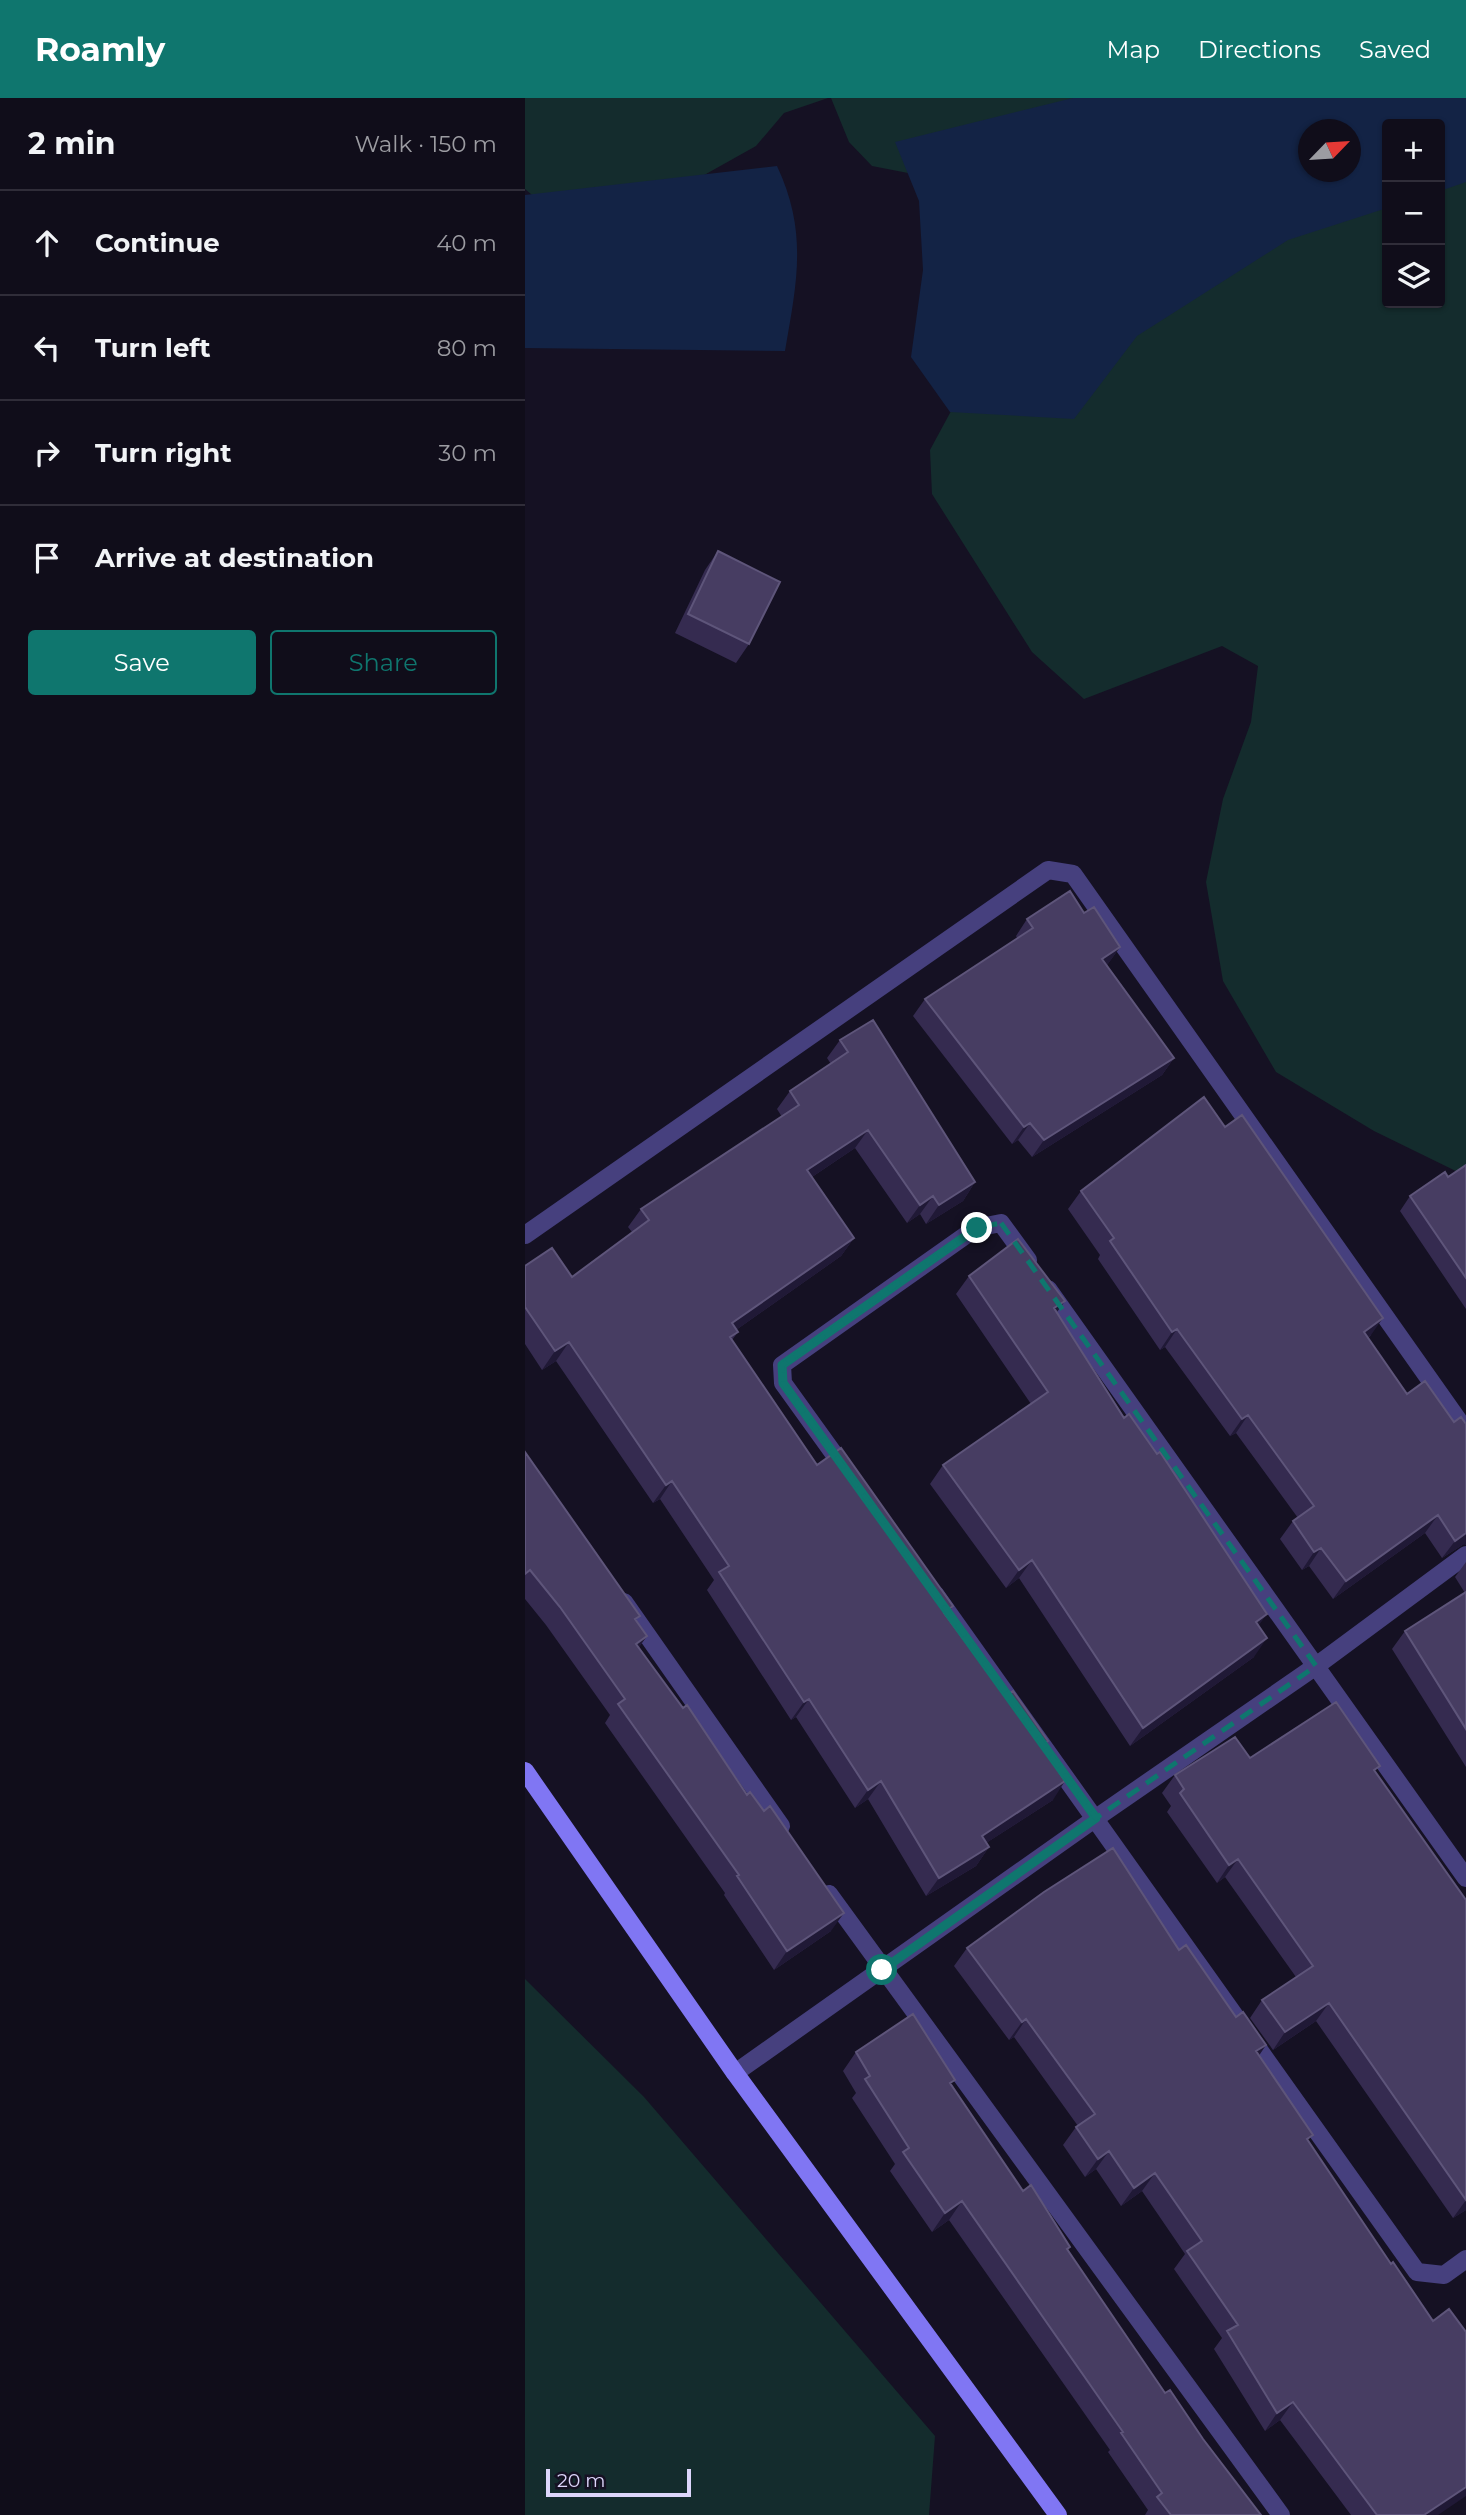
<!DOCTYPE html>
<meta charset="utf-8">
<style>
body{margin:0;font-family:Montserrat,sans-serif;background:#1e1b27;color:#f1f3f6}
.controls{position:absolute;right:21px;top:21px;display:grid;overflow:hidden;border-radius:7px;box-shadow:0 2px 5px #0004}
.controls button{width:63px;height:63px;display:grid;place-items:center;padding:0;border:0;border-bottom:2px solid #302d39;background:#100d1a;color:#f1f3f6;font:35px sans-serif}
.compass{position:absolute;left:773px;top:21px;width:63px;height:63px;border-radius:50%;background:#100d1a;box-shadow:0 2px 5px #0004;rotate:65deg}
.scale{position:absolute;left:21px;bottom:18px;width:145px;box-sizing:border-box;padding-left:7px;border:4px solid #ddd6fb;border-top:0;font-size:19px;line-height:24px;white-space:nowrap;color:#ddd6fb;-webkit-text-stroke:5px #151123;paint-order:stroke}
.stop{position:absolute;width:21px;height:21px;margin:-16px;border:5px solid #0f766e;border-radius:50%;background:#fff}
.stop.end{background:#0f766e;border-color:#fff;box-shadow:0 2px 7px #0008}
.list{margin:0;padding:0;list-style:none}
h2{display:flex;justify-content:space-between;align-items:center;height:91px;margin:0;padding:0 28px;font-size:30px}
h2 small{font-size:23px;font-weight:400;color:#9c9ca2}
.list li{display:grid;grid-template-columns:46px 1fr auto;gap:21px;align-items:center;box-sizing:border-box;height:105px;padding:0 28px;border-top:2px solid #302d39}
.list b{display:block;font-size:26px;white-space:nowrap}
.list em{font-size:23px;font-style:normal;color:#9c9ca2}
.actions{display:flex;gap:14px;padding:21px 28px}
.actions a{flex:1;padding:16px 0;border:2px solid #0f766e;border-radius:7px;text-align:center;font-size:24px;color:#0f766e}
.actions .main{background:#0f766e;color:#fff}
.icon{flex:none;width:38px;height:38px;fill:none;stroke:currentColor;stroke-width:2;stroke-linecap:round;stroke-linejoin:round}
.map{position:relative;flex:none;width:941px;height:2417px;overflow:hidden}
header{display:flex;align-items:center;gap:42px;box-sizing:border-box;height:98px;padding:0 35px;background:#0f766e;color:#fff}
header strong{font-size:33px}
nav{display:flex;gap:38px;margin-inline-start:auto;font-size:24px}
main{display:flex}
aside{flex:1;background:#100d1a}
.map>svg:first-child{display:block}
.green{fill:#142c2d}
.water{fill:#132345;fill-rule:evenodd}
.lines{fill:none;stroke-linecap:round;stroke-linejoin:round}
.street{stroke:#46407e;stroke-width:18}
.secondary{stroke:#8076f3;stroke-width:18}
.wall{fill:#352b50}
.shaded-wall{fill:#201936}
.building{fill:#473d62;stroke:#5e557a;stroke-width:2}
.route{stroke:#0f766e;stroke-width:9}
.marked{fill:none;stroke:#0f766e;stroke-width:5;stroke-dasharray:14 9;stroke-linejoin:round}
</style>
<header>
<strong>Roamly</strong>
<nav><a>Map</a><a>Directions</a><a>Saved</a></nav>
</header>
<main>
<aside>
<h2>2 min<small>Walk · 150 m</small></h2>
<ul class="list">
<li><svg class="icon" aria-label="ahead" viewBox="0 0 24 24"><path d="M12 20V5M6 11l6-6 6 6"/></svg><div><b>Continue</b></div><em>40 m</em></li>
<li><svg class="icon" aria-label="left" viewBox="0 0 24 24"><path d="M17 20v-9H6M10 6l-5 5 5 5"/></svg><div><b>Turn left</b></div><em>80 m</em></li>
<li><svg class="icon" aria-label="right" viewBox="0 0 24 24"><path d="M7 20v-9h11M14 6l5 5-5 5"/></svg><div><b>Turn right</b></div><em>30 m</em></li>
<li><svg class="icon" aria-label="arrive" viewBox="0 0 24 24"><path d="M6 21V4h12l-3 4 3 4H6"/></svg><div><b>Arrive at destination</b></div></li>
</ul>
<div class="actions"><a class="main">Save</a><a>Share</a></div>
</aside>
<div class="map">
<svg width="941" height="2417" viewBox="0 0 941 2417">
<rect width="100%" height="100%" fill="#151123"/>
<path class="green" d="M0 0H303L259 15 231 48 131 104 25 112 0 91Z
M306 0H668L414 81 347 68 324 44Z
M941 47V1078L849 1033 751 974 698 883 681 784 698 701 726 624 733 568 697 548 559 601 507 554 407 396 405 352 459 252 862 57V205H915V49Z
M0 1881 119 1999 410 2338 404 2417H0Z"/>
<path class="water" d="M548 0H941V84L915 93V26H862V110L763 142 612 238 549 321 425 314 386 259 398 172 394 103 370 44ZM783 32H825V74H783Z
M252 68C283 134 272 184 260 253L0 250V97Z"/>
<g class="lines">
<path class="street" d="M0 1137 523 772 548 776 941 1333
M523 1191 941 1780
M322 1374 258 1285 257 1267 451 1130 476 1125 503 1162
M410 1496 892 2174 919 2177 941 2161
M99 1504 256 1728
M304 1796 756 2417
M210 1975 571 1720 791 1568 941 1457"/>
<path class="secondary" d="M0 1673 210 1975 533 2417"/>
</g>
<path class="wall" d="M193 453 224 546 211 565 150 535 180 472Z
M559 815 595 849 582 867 649 960 637 977 507 1059 493 1042 487 1046 388 918 400 901 492 840 491 838 502 821Z
M315 942 450 1084 438 1103 401 1126 395 1116 382 1125 330 1050 287 1079 329 1140 316 1158 211 1232 213 1234 207 1242 292 1367 428 1508 421 1518 518 1649 528 1702 461 1745 464 1749 451 1768 401 1798 343 1701 330 1710 271 1619 266 1622 182 1492 189 1482 135 1401 128 1405 31 1263 17 1272 0 1246V1168L47 1179 107 1134 103 1129 116 1111 257 1019 252 1011 265 993 306 966 302 960Z
M941 1067V1211L875 1113 885 1098 923 1079Z
M556 1093 846 1237 843 1240 882 1296 929 1324 941 1326V1447L939 1446 917 1460 900 1435 808 1501 784 1468 777 1472 755 1441 768 1423 773 1420 711 1335 705 1338 640 1249 635 1252 573 1161 575 1157 543 1111Z
M444 1178 532 1214 733 1528 729 1559 605 1648 494 1480 481 1490 405 1386 418 1367 506 1306 431 1196Z
M0 1354 122 1538 114 1549 306 1833 249 1872 199 1797 200 1795 80 1625 85 1617 21 1527 0 1501Z
M941 1464V1669L867 1551 880 1533 940 1495 930 1479Z
M725 1660 850 1674 941 1802V2112L928 2120 791 1923 748 1952 725 1920 737 1902 771 1879 700 1779 692 1785 642 1714 646 1708 637 1695 650 1677Z
M442 1850 654 1852 711 1919 741 1947 734 1957 783 2044 913 2417H826L755 2322 740 2333 689 2251 697 2240 649 2171 660 2156 617 2093 596 2108 571 2071 560 2079 538 2047 551 2029 553 2028 489 1939 484 1942 429 1868Z
M331 1954 427 1987 498 2093 545 2149 543 2152 640 2295 678 2341 736 2417H620L623 2412 583 2354 585 2352 424 2122 407 2134 365 2073 370 2066 327 2000 331 1995 318 1973Z"/>
<path class="shaded-wall" d="M595 849 583 866 566 877 577 861Z
M649 960 637 977 507 1059 519 1042Z
M505 1025 493 1042 487 1046 499 1029Z
M343 1032 330 1050 269 1091 282 1072Z
M450 1084 438 1103 401 1126 414 1107Z
M408 1098 395 1116 382 1125 395 1107Z
M329 1140 316 1158 194 1244 207 1225Z
M540 1203 527 1221 529 1210Z
M858 1220 846 1237 826 1252 839 1234Z
M652 1231 640 1249 635 1252 647 1234Z
M44 1244 31 1263 17 1272 30 1253Z
M723 1317 711 1335 705 1338 717 1321Z
M147 1383 135 1401 128 1405 141 1387Z
M913 1417 900 1435 808 1501 821 1483Z
M941 1435V1447L939 1446 917 1460 930 1443Z
M796 1450 784 1468 777 1472 789 1454Z
M507 1462 494 1480 481 1490 494 1472Z
M428 1508 416 1526 419 1515Z
M742 1516 729 1534 731 1524Z
M122 1538 109 1556 111 1546Z
M742 1540 729 1559 605 1648 618 1630Z
M284 1601 271 1619 266 1622 279 1604Z
M356 1683 343 1701 330 1710 343 1692Z
M540 1683 528 1702 444 1756 457 1738Z
M464 1749 451 1768 401 1798 414 1780Z
M713 1761 700 1779 692 1785 704 1767Z
M319 1815 306 1833 249 1872 262 1853Z
M804 1905 791 1923 748 1952 760 1934Z
M501 1921 489 1939 484 1942 497 1924Z
M741 1947 729 1965 731 1953Z
M584 2053 571 2071 560 2079 573 2061Z
M630 2075 617 2093 596 2108 609 2090Z
M941 2102V2112L928 2120Z
M437 2103 424 2122 407 2134 420 2115Z
M768 2304 755 2322 740 2333 752 2315Z
M941 2389V2398L913 2417H899Z"/>
<path class="building" d="M193 453 255 484 224 546 163 516Z
M545 793 559 815 569 809 595 849 577 861 649 960 519 1042 505 1025 499 1029 400 901 508 830 502 821Z
M348 922 450 1084 414 1107 408 1098 395 1107 343 1032 282 1072 329 1140 207 1225 213 1234 205 1239 292 1367 316 1350 428 1508 419 1515 481 1598 488 1593 523 1643 516 1647 540 1683 457 1738 464 1749 414 1780 356 1683 343 1692 284 1601 279 1604 194 1474 204 1468 147 1383 141 1387 44 1244 30 1253 0 1209V1168L27 1150 47 1179 124 1122 116 1111 274 1007 265 993 323 954 315 942Z
M679 999 700 1029 717 1017 858 1220 839 1234 882 1296 900 1283 929 1324 936 1319 941 1326V1435L930 1443 913 1417 821 1483 796 1450 789 1454 768 1423 789 1408 723 1317 717 1321 652 1231 647 1234 585 1143 589 1140 556 1093Z
M941 1067V1180L885 1098 920 1074 923 1079Z
M493 1141 540 1203 529 1210 599 1320 604 1316 632 1356 635 1354 742 1516 731 1524 742 1540 618 1630 507 1462 494 1472 418 1367 523 1294 444 1178Z
M0 1354 115 1518 110 1521 122 1538 111 1546 158 1610 162 1607 222 1697 225 1694 239 1713 245 1708 319 1815 262 1853 212 1778 214 1777 93 1606 100 1601 35 1509 5 1472 0 1476Z
M941 1494V1631L880 1533Z
M811 1604 855 1668 849 1672 941 1802V2102L804 1905 760 1934 737 1902 788 1868 713 1761 704 1767 655 1695 659 1691 650 1677 710 1639 725 1660Z
M588 1750 654 1852 661 1847 711 1919 718 1914 741 1947 731 1953 788 2037 782 2041 866 2166 868 2164 908 2223 924 2211 941 2234V2389L899 2417H852L768 2304 752 2315 702 2233 713 2227 662 2153 677 2143 630 2075 609 2090 584 2053 573 2061 551 2029 570 2016 501 1921 497 1924 442 1850 519 1794Z
M388 1916 430 1982 425 1985 498 2093 506 2087 545 2149 542 2151 640 2295 645 2292 678 2341 736 2417H646L632 2399 637 2395 596 2335 598 2334 437 2103 420 2115 378 2054 384 2050 340 1981 345 1978 331 1954Z"/>
<g class="lines">
<path class="route" d="M357 1872 571 1720 258 1285 257 1267 452 1130"/>
</g>
<path class="marked" d="M476 1125 791 1568 571 1720 258 1285 257 1267 451 1130Z"/>
</svg>
<div class="controls">
<button>+</button>
<button>−</button>
<button><svg class="icon" aria-label="layers" viewBox="0 0 24 24"><path d="M12 4l9 5-9 5-9-5zM3 14l9 5 9-5"/></svg></button>
</div>
<svg class="compass" viewBox="-18 -18 36 36"><path d="M0-13l5 13h-10z" fill="#e53935"/><path d="M0 13l5-13h-10z" fill="#9c9ca2"/></svg>
<div class="scale">20 m</div>
<div class="stop" style="left:357px;top:1872px"></div>
<div class="stop end" style="left:452px;top:1130px"></div>
</div>
</main>
